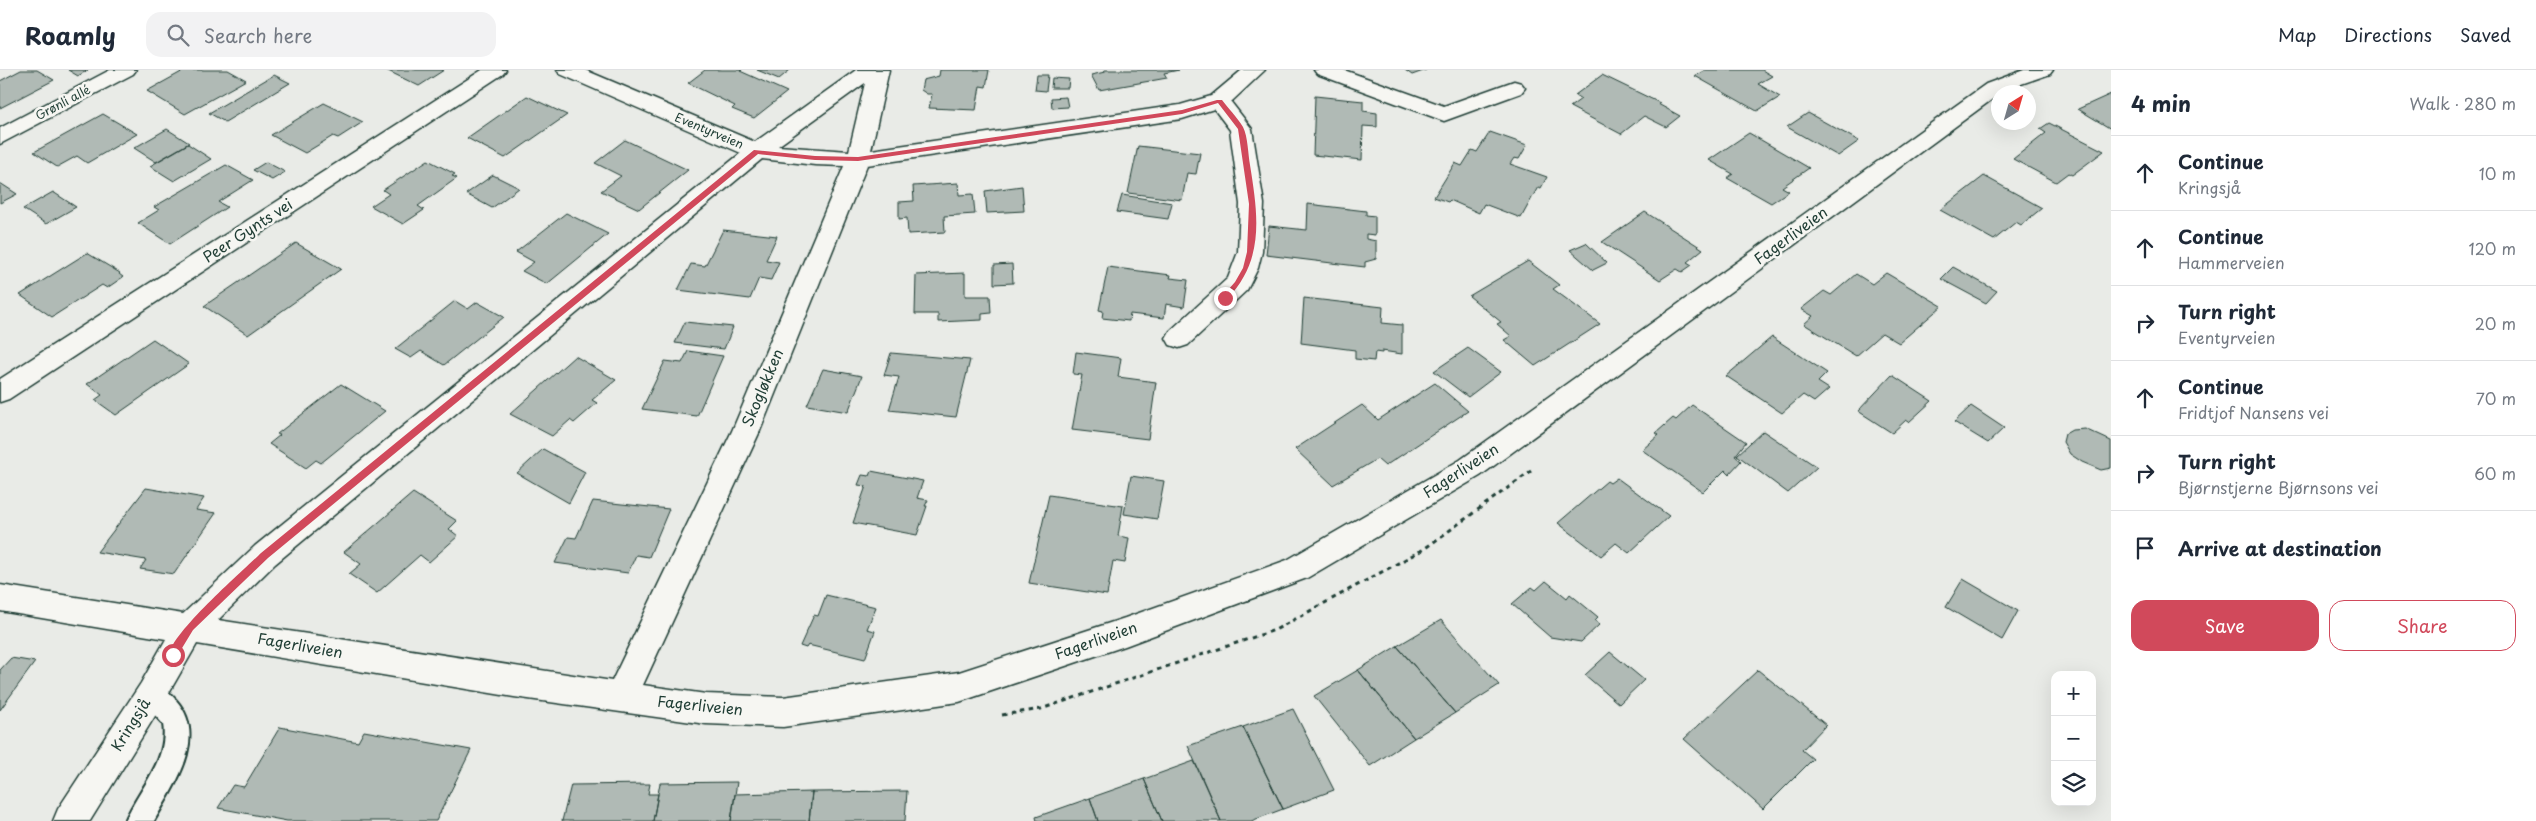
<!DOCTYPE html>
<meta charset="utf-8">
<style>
body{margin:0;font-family:"Playpen Sans",sans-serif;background:#f2f2f3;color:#1f2937}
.controls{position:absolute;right:15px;bottom:15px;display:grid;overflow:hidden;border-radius:10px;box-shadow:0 5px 20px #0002}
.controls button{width:45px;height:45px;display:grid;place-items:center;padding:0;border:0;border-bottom:1px solid #e0e1e3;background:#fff;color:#1f2937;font:25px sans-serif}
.compass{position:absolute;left:1991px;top:15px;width:45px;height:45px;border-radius:50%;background:#fff;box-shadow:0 5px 20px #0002;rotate:37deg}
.stop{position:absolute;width:15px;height:15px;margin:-11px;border:4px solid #d1495b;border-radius:50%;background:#fff}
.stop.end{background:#d1495b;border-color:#fff;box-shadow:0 1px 5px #0008}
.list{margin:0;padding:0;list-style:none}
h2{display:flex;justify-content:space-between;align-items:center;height:65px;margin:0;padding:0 20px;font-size:21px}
h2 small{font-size:16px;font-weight:400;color:#747a83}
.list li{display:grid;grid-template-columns:32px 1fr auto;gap:15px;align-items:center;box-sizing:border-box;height:75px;padding:0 20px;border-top:1px solid #e0e1e3}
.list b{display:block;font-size:19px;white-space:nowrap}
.list p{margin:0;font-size:16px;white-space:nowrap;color:#747a83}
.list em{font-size:16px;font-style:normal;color:#747a83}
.actions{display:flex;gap:10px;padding:15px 20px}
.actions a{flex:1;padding:11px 0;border:1px solid #d1495b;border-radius:15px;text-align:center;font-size:18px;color:#d1495b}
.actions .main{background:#d1495b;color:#fff}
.icon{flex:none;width:28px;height:28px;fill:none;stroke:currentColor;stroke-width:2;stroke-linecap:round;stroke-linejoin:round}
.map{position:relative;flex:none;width:2111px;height:751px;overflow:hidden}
header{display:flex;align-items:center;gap:30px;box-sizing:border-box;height:70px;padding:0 25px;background:#fff;border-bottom:1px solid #e0e1e3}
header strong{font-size:24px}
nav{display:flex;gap:28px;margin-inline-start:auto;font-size:18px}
.search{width:350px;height:45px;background:#f2f2f3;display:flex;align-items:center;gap:12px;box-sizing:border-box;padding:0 18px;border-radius:15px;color:#747a83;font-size:19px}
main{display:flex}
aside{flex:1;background:#fff}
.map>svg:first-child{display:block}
.building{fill:#b0bab5;stroke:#1f3d34}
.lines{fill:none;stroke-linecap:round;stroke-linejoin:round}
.lane-casing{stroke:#1f3d34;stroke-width:4}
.street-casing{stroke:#1f3d34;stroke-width:3}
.path{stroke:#1f3d34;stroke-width:3;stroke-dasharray:4.5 4.5;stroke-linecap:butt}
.lane{fill:#f6f6f2;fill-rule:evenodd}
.street{fill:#f6f6f2;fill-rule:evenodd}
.route{fill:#d1495b}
.labels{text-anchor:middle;stroke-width:5;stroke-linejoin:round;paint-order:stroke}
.far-street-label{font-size:12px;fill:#1f3d34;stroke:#f6f6f2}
.street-label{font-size:15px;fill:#1f3d34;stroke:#f6f6f2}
</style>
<header>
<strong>Roamly</strong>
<div class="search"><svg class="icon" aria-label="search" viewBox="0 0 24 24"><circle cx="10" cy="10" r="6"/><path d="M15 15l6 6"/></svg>Search here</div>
<nav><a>Map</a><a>Directions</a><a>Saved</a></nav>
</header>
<main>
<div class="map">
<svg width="2111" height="751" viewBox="0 0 2111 751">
<rect width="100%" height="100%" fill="#e9ebe7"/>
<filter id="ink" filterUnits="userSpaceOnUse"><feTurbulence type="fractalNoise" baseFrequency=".02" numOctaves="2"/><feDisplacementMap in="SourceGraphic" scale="10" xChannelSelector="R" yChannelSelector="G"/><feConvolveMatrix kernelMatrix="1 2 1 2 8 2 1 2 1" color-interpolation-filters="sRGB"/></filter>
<g filter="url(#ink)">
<path class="building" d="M21 0H37L54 10 0 38V11Z
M68 0H88L78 6Z
M185 0H228L246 10 185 44 147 21Z
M386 0H444L419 16Z
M705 0H742L740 1 787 22 754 48 732 39 735 36 688 13Z
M757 0H790L779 9Z
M940 0H989L986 17 980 16 976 40 929 38 932 24H927L921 20 923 10 939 6Z
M1104 0H1179L1164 3 1167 8 1099 20 1091 5 1105 2Z
M1405 0H1426L1412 5Z
M1705 0H1762L1772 6 1758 14 1780 27 1757 41 1695 6Z
M274 5 290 13 225 52 209 43Z
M1037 5H1048L1046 21 1035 20Z
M1602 5 1660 33 1658 34 1680 46 1666 57 1644 46 1621 64 1570 37 1581 29 1575 25Z
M1052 8 1069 9 1068 18H1051Z
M2111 24V59L2078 39Z
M527 26 567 45 505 88 467 68Z
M1315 26 1363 31V41L1377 43V57L1363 56 1362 90 1313 85Z
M1066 27 1068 37 1052 38 1051 28Z
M324 33 363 52 338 68 333 66 305 83 271 65Z
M1808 43 1859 71 1838 86 1787 57Z
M103 44 137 64 87 93 77 86 57 97 34 82Z
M2049 53 2055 56 2104 81 2072 105 2068 103 2056 112 2013 89 2046 63 2040 59Z
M167 59 189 73 156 92 134 78Z
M1490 62 1527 75 1519 89 1514 88 1510 94 1547 107 1541 118 1538 117 1521 148 1484 134 1479 143 1450 130 1448 132 1434 127 1455 93 1462 96 1472 80 1477 82Z
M1749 63 1809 98 1782 117 1789 121 1771 133 1727 108 1733 104 1709 90Z
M625 70 688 100 639 139 601 121 621 106 595 93Z
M188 74 211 89 174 111 150 96Z
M1138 76 1200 83 1196 104 1187 103 1182 130 1128 123Z
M428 90 455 104 452 106 457 108 418 136 424 140 403 154 371 136 389 124 383 120Z
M266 92 285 102 272 110 253 100Z
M226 95 253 110 218 132 227 137 170 174 138 153 159 140 154 137Z
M493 105 519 118 492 138 466 124Z
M1984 106 2042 138 2021 155 2016 152 1994 170 1940 140Z
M0 113 17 124 0 133Z
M958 113 959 125 973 124 975 144 944 146 945 162 908 164 907 148 899 149V132L914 131 913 116Z
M1022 116 1024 141 987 143 985 121Z
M53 122 76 137 46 154 23 139Z
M1122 125 1172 133 1168 149 1117 142Z
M1308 134 1366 141V145L1375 146V165L1366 164V169L1376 171V189L1365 192V197L1266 185 1269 156 1307 160Z
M1645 142 1703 179 1687 192 1692 195 1682 202 1677 199 1660 210 1602 172Z
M566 143 608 164 547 214 522 201 534 192 516 182Z
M723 160 777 166 766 190 779 192 771 210 759 208 750 229 678 220 691 194 705 196Z
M296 173 341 199 248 265 204 236Z
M1586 173 1607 193 1593 200 1570 180Z
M87 183 120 203 119 204 123 207 107 218 102 215 52 247 20 225Z
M1528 191 1559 215 1553 219 1600 254 1535 296 1504 270 1511 266 1497 254 1501 252 1469 226Z
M1012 194 1013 213 994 214V195Z
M1108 197 1171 205 1170 208 1188 210 1184 237 1166 234 1164 248 1130 244 1129 251 1102 248 1103 241 1099 240Z
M1953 197 1997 221 1986 233 1941 209Z
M965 203V226H990L991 243 982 244V250L938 252V244H915L916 205Z
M1886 203 1942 236 1899 273 1882 263 1856 286 1804 254 1813 246 1801 239 1824 221 1831 225 1856 204 1872 214Z
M1304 228 1383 237 1382 253 1402 255V284L1382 281V283L1375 282 1374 291 1355 289V280L1301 273Z
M455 231 468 239 477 232 504 247 444 295 421 281 411 288 395 279Z
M685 252 733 257 724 279 675 273Z
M1772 267 1827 303 1818 312 1829 319 1814 332 1803 325 1782 343 1726 306Z
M153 269 189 294 116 345 95 330 102 325 87 314Z
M1468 278 1501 302 1468 327 1434 301Z
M688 281 723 286 697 346 642 339 665 291 682 293Z
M1076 282 1121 288 1118 307 1156 312 1148 369 1072 360 1082 305 1073 304Z
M891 283 970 290 956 347 889 340 899 307 884 305Z
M575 286 616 310 592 330 597 333 574 353 570 350 552 366 510 344Z
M823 299 862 306 848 342 807 335Z
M1892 305 1932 331 1909 352 1906 350 1892 363 1858 341Z
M1435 313 1468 341 1385 396 1377 389 1333 415 1295 379 1362 335 1378 350Z
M341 314 385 341 321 393 316 390 306 398 269 374 280 365 277 364Z
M1692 335 1746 372 1735 386 1741 391 1729 404 1725 400 1703 422 1642 380 1659 365 1656 363 1673 348 1676 350Z
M1971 336 2004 358 1988 373 1954 352Z
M2085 359 2111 371V398L2101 400 2082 392 2070 384 2063 372 2065 364 2072 360Z
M1763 361 1817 397 1788 423 1737 385Z
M543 379 585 402 569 433 517 403Z
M871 401 923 411 917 428 928 430 925 436H927L917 465 853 453 866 416 858 415 862 405 869 406Z
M1131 406 1164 411 1157 449 1124 444Z
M1617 408 1669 446 1629 483 1616 473 1601 486 1558 453 1607 411 1610 413Z
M146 418 204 428 196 440 216 443 174 504 140 499 146 490 97 482Z
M413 423 457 451 449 459 458 466 429 492 420 485 377 523 349 504 361 494 344 482Z
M1049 425 1123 436 1118 466 1129 468 1125 493 1113 491 1107 525 1029 513Z
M593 431 669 439 649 487 636 485 628 503 555 493 568 467 576 468Z
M1963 509 2018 541 2002 570 1946 537Z
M1546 511 1567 528 1570 524 1598 547 1595 550 1600 554 1581 572 1550 567 1512 534 1532 517 1536 520Z
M826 525 876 537 867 559 875 561 865 589 808 575 806 578 800 576 814 545 818 546Z
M1441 550 1499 615 1455 643 1397 576Z
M1397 576 1455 643 1414 668 1358 600Z
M1610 582 1644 610 1619 634 1585 605Z
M11 588 35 592 0 640V600Z
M1358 600 1414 668 1370 696 1314 626Z
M1758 600 1826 655 1802 680 1813 689 1763 739 1684 669Z
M1293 639 1334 720 1283 739 1243 657Z
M280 657 358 672 364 661 471 680 436 751H287L218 738 233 715 244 717Z
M1243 657 1283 739 1251 751H1221L1188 676Z
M1194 691 1221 751H1162L1144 709Z
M1144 709 1162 751H1098L1090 728Z
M737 712 731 751H653L660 713Z
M650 714 648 724H658L653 751H562L571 715Z
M907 721 905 751H809L812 722Z
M812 722 809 751H731L735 724Z
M1090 728 1098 751H1037L1036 747Z"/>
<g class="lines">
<defs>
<path id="lane" d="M152 611C162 615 169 622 176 630 209 667 174 716 154 751H125C138 720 169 690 163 654L143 632 139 623 143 614Z"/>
<path id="street" d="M110 0H136L133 4 0 74V58Z
M482 0H506L503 4 9 329 0 332V309Z
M557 0H585L755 72 856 0H889L871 80 1180 35 1211 26 1242 0H1265L1231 32 1252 59 1264 134 1262 182 1258 198 1247 220 1188 275 1179 278 1170 275 1166 268 1170 261 1228 208 1238 182 1240 134 1230 60 1214 39 1182 49 867 95 760 361 643 615 706 624 783 627 959 602 1125 548 1287 490 1460 390 1986 14 2024 0H2053L2050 4 1998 22V25L1480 406 1307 508 1125 576 959 632 783 657 706 654 514 627 197 574 163 633 90 751H53L58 739 141 613 166 569 0 541V515L183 544 255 476 741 83 560 4ZM865 13 849 81 778 76ZM762 89 815 95 844 96 732 361 612 611 218 550 275 494Z
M1314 0H1344L1444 36 1514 11 1521 13 1525 18 1521 23 1444 51 1317 4Z"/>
</defs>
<use href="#lane" class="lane-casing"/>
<use href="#street" class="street-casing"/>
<path class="path" d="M1002 645 1041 639 1275 560 1424 479 1531 401"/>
<use href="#lane" class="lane"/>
<use href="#street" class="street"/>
</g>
</g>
<path class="route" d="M1217 30H1222C1228 38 1237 47 1243 57 1248 67 1248 84 1250 95 1258 145 1265 190 1227 229L1221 228 1235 212 1243 198 1247 182 1249 134 1238 59 1218 33 1182 44 858 91 815 90 758 84 268 488 193 560 176 588H169C164 569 246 498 261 483L754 80 815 86 858 87 1182 40Z"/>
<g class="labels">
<g class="far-street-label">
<text transform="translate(63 33) rotate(-28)" y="4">Grønli allé</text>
<text transform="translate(709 61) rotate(23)" y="4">Eventyrveien</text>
</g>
<g class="street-label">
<text transform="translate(248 161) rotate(-33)" y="5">Peer Gynts vei</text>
<text transform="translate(1791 166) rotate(-36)" y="5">Fagerliveien</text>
<text transform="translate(763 318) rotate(-67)" y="5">Skogløkken</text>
<text transform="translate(1461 401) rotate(-33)" y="5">Fagerliveien</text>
<text transform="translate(1096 571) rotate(-19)" y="5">Fagerliveien</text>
<text transform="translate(300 576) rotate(10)" y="5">Fagerliveien</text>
<text transform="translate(700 636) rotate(6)" y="5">Fagerliveien</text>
<text transform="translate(131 655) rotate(-58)" y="5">Kringsjå</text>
</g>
</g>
</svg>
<div class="controls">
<button>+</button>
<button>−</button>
<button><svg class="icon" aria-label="layers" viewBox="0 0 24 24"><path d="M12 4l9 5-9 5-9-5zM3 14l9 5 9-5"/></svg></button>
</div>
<svg class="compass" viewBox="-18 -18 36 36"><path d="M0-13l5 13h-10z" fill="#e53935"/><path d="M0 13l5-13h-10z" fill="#747a83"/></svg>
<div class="stop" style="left:173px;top:585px"></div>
<div class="stop end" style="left:1225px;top:228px"></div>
</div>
<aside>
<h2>4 min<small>Walk · 280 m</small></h2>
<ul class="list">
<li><svg class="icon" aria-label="ahead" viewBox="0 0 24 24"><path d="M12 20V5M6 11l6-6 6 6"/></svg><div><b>Continue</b><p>Kringsjå</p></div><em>10 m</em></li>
<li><svg class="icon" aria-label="ahead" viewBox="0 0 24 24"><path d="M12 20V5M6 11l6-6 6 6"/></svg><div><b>Continue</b><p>Hammerveien</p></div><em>120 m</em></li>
<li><svg class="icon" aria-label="right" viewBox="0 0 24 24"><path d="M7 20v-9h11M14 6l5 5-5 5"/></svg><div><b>Turn right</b><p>Eventyrveien</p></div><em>20 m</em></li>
<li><svg class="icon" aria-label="ahead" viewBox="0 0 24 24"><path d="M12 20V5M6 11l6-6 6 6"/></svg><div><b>Continue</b><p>Fridtjof Nansens vei</p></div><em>70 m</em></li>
<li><svg class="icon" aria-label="right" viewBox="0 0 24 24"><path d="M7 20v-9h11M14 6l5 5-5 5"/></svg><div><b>Turn right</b><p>Bjørnstjerne Bjørnsons vei</p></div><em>60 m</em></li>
<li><svg class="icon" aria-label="arrive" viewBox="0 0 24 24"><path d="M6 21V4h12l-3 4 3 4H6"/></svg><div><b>Arrive at destination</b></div></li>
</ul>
<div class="actions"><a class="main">Save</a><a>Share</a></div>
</aside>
</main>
